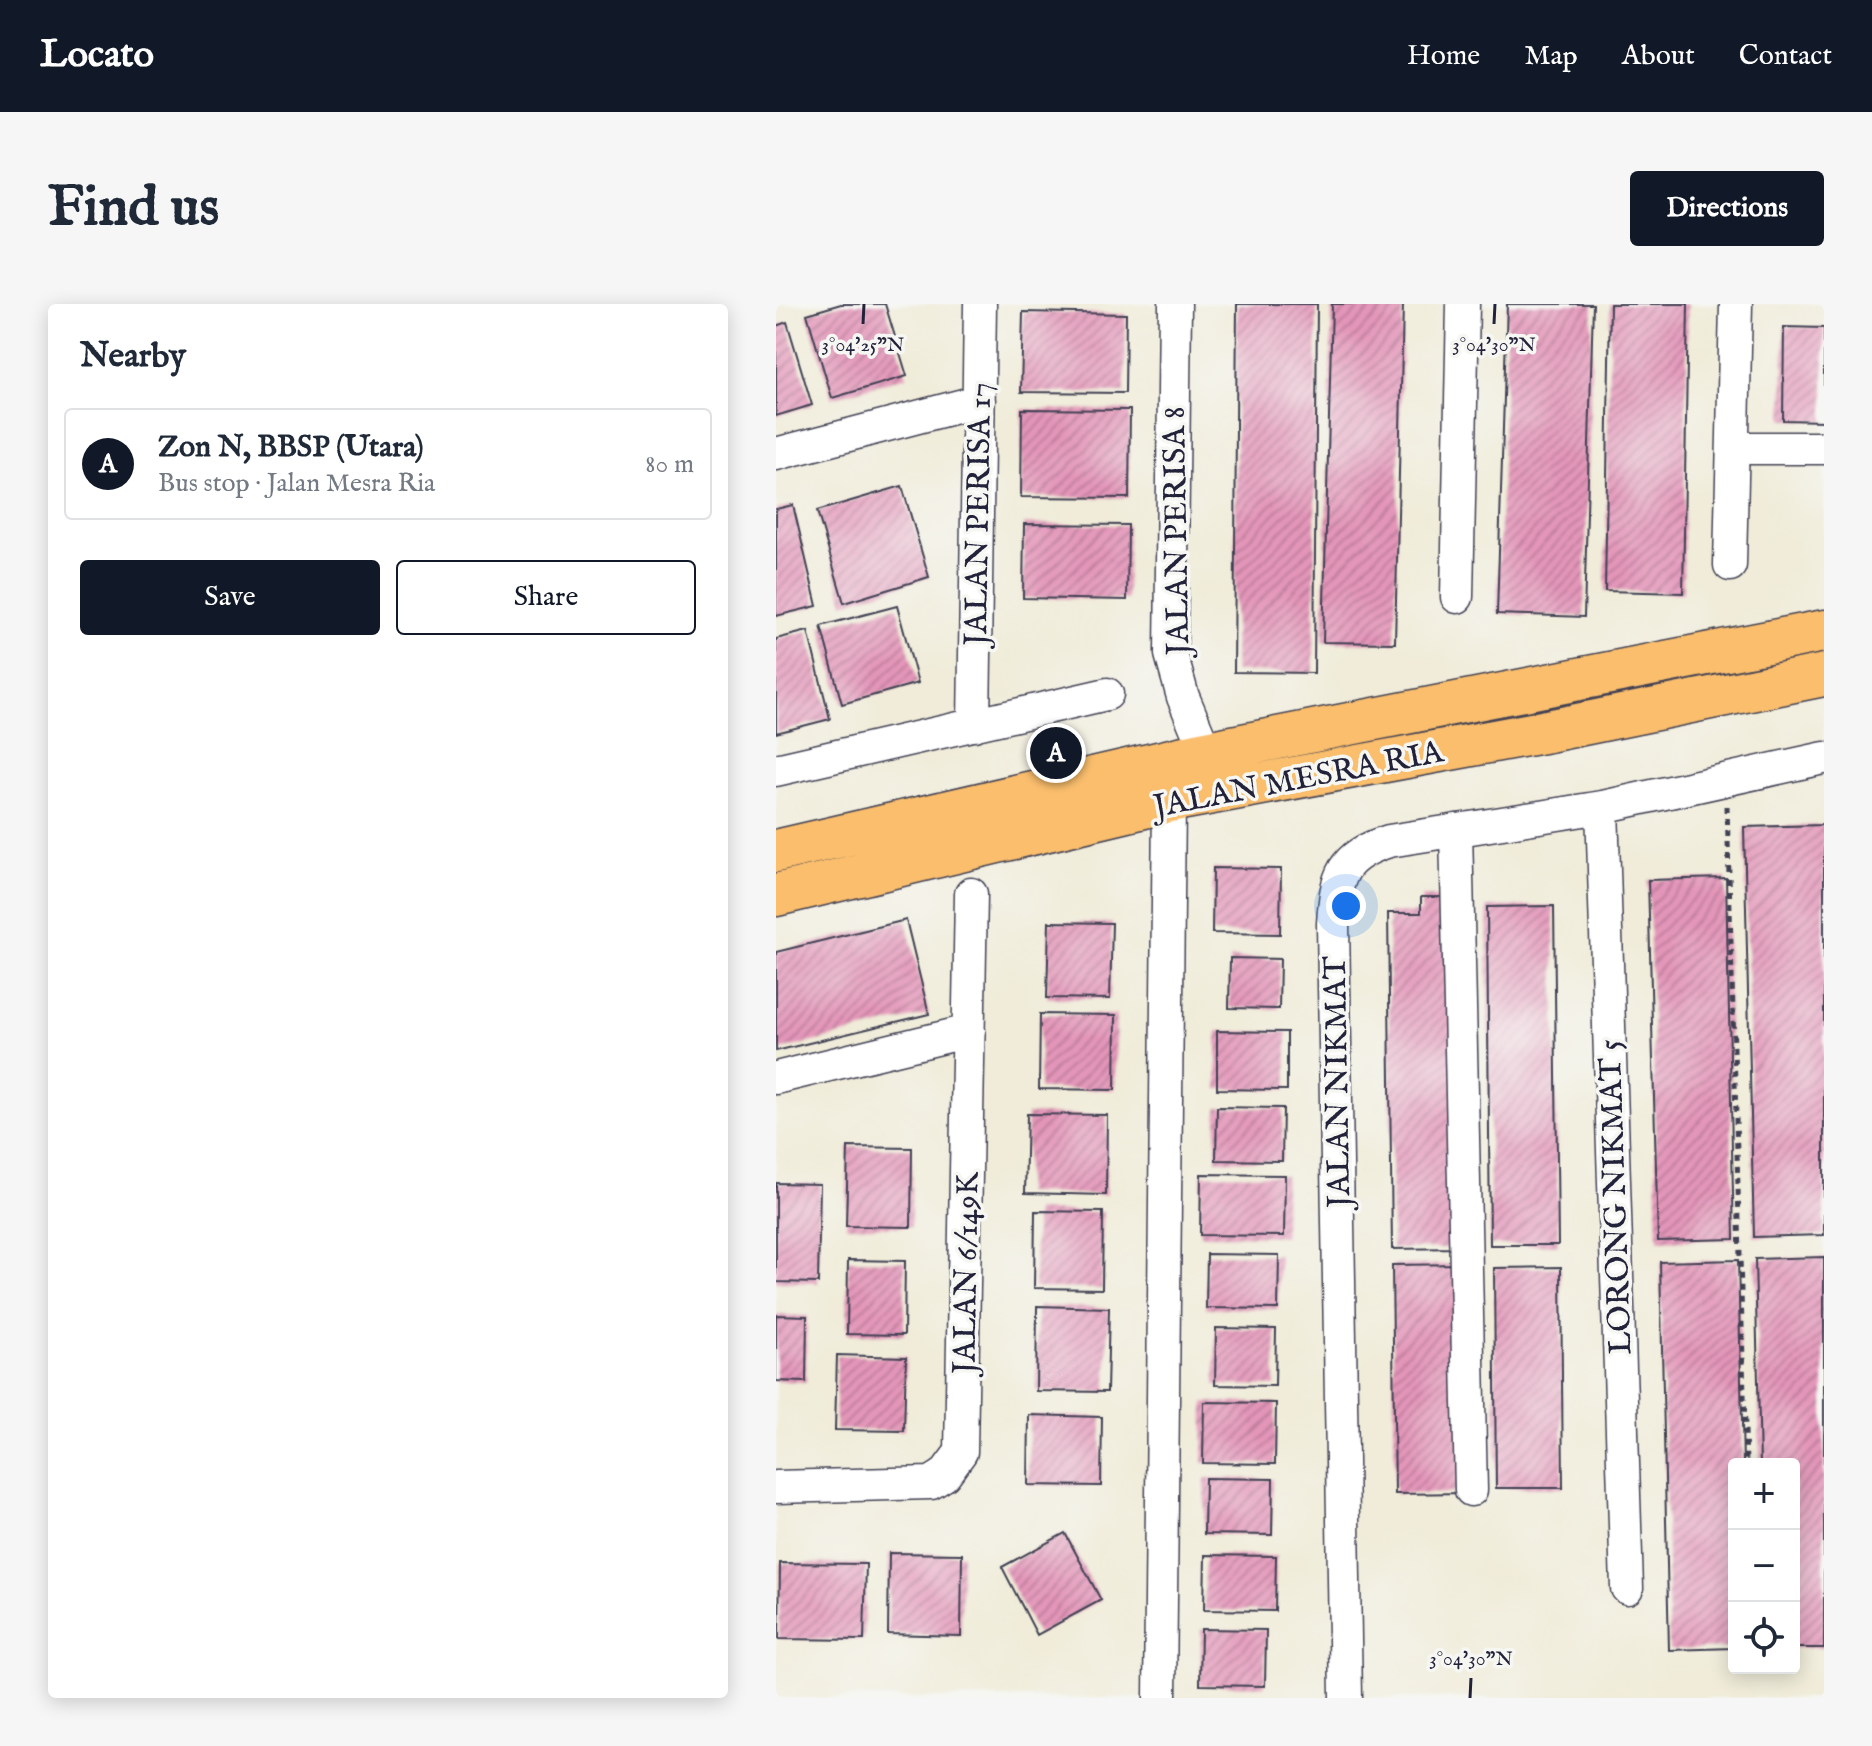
<!DOCTYPE html>
<meta charset="utf-8">
<style>
body{margin:0;font-family:"IM FELL English",serif;background:#f6f6f7;color:#1f2937}
.controls{position:absolute;right:24px;bottom:24px;display:grid;overflow:hidden;border-radius:8px;box-shadow:0 4px 20px #0003}
.controls button{width:72px;height:72px;display:grid;place-items:center;padding:0;border:0;border-bottom:2px solid #e0e1e3;background:#fff;color:#1f2937;font:40px sans-serif}
.you{position:absolute;left:570px;top:602px;width:28px;height:28px;margin:-20px;border:6px solid #fff;border-radius:50%;background:#1a73e8;box-shadow:0 0 0 12px #1a73e833}
.badge{display:grid;place-items:center;width:52px;height:52px;border-radius:50%;background:#111827;color:#fff;font-size:26px;font-weight:700}
.pin{position:absolute;translate:-50% -50%;border:4px solid #fff;box-shadow:0 2px 8px #0006}
.list{margin:0;padding:0;list-style:none}
h2{display:flex;justify-content:space-between;align-items:center;height:104px;margin:0;padding:0 32px;font-size:34px}
h2 small{font-size:26px;font-weight:400;color:#747a83}
.list li{display:grid;grid-template-columns:52px 1fr auto;gap:24px;align-items:center;box-sizing:border-box;height:112px;margin:0 16px 16px;padding:0 16px;border:2px solid #e0e1e3;border-radius:8px}
.list b{display:block;font-size:30px;white-space:nowrap}
.list p{margin:0;font-size:26px;white-space:nowrap;color:#747a83}
.list em{font-size:26px;font-style:normal;color:#747a83}
.actions{display:flex;gap:16px;padding:24px 32px}
.actions a{flex:1;padding:18px 0;border:2px solid #111827;border-radius:8px;text-align:center;font-size:28px;color:#111827}
.actions .main{background:#111827;color:#fff}
.icon{flex:none;width:44px;height:44px;fill:none;stroke:currentColor;stroke-width:2;stroke-linecap:round;stroke-linejoin:round}
.map{position:relative;flex:none;width:1048px;height:1394px;overflow:hidden;border-radius:8px}
header{display:flex;align-items:center;gap:48px;box-sizing:border-box;height:112px;padding:0 40px;background:#111827;color:#fff}
header strong{font-size:38px}
nav{display:flex;gap:44px;margin-inline-start:auto;font-size:28px}
.intro{display:flex;align-items:center;justify-content:space-between;box-sizing:border-box;height:192px;padding:0 48px}
h1{margin:0;font-size:56px}
.button{padding:20px 36px;border-radius:8px;background:#111827;color:#fff;font-size:28px;font-weight:700}
main{display:flex;gap:48px;padding:0 48px}
aside{flex:1;background:#fff;border-radius:8px;box-shadow:0 4px 20px #0003}
.map>svg:first-child{display:block}
.building{fill:url(#building-hatch)}
.lines{fill:none;stroke-linecap:round;stroke-linejoin:round}
.minor-casing{stroke:#414053;stroke-width:35}
.major-casing{stroke:#414053;stroke-width:45}
.path{stroke:#414053;stroke-width:5;stroke-dasharray:6 6;stroke-linecap:butt}
.minor{stroke:#fff;stroke-width:32}
.major{stroke:#fabe6d;stroke-width:42}
.ticks{fill:none;stroke:#22223b;stroke-width:3}
.labels{text-anchor:middle;stroke-width:7;stroke-linejoin:round;paint-order:stroke}
.street-label{font-size:32px;fill:#22223b;stroke:#f6f6f2}
.ticks-label{font-size:20px;text-anchor:middle;fill:#22223b;stroke:#f6f6f2;stroke-width:7;stroke-linejoin:round;paint-order:stroke}
</style>
<header>
<strong>Locato</strong>
<nav><a>Home</a><a>Map</a><a>About</a><a>Contact</a></nav>
</header>
<div class="intro"><h1>Find us</h1><a class="button">Directions</a></div>
<main>
<aside>
<h2>Nearby<small></small></h2>
<ul class="list">
<li><span class="badge">A</span><div><b>Zon N, BBSP (Utara)</b><p>Bus stop · Jalan Mesra Ria</p></div><em>80 m</em></li>
</ul>
<div class="actions"><a class="main">Save</a><a>Share</a></div>
</aside>
<div class="map">
<svg width="1048" height="1394" viewBox="0 0 1048 1394">
<defs>
<pattern id="building-hatch" width="6" height="6" patternUnits="userSpaceOnUse" patternTransform="scale(2)"><rect width="6" height="6" fill="#e496b9"/><path d="M-1 1l2-2M0 6l6-6M5 7l2-2" fill="none" stroke="#b87a98"/></pattern>
</defs>
<rect width="100%" height="100%" fill="#f6f6f2"/>
<filter id="ink" filterUnits="userSpaceOnUse"><feTurbulence type="fractalNoise" baseFrequency=".0125" numOctaves="2"/><feDisplacementMap in="SourceGraphic" scale="16" xChannelSelector="R" yChannelSelector="G"/><feConvolveMatrix kernelMatrix="1 2 1 2 8 2 1 2 1" color-interpolation-filters="sRGB"/></filter>
<filter id="wash" filterUnits="userSpaceOnUse"><feTurbulence type="fractalNoise" baseFrequency=".006" numOctaves="4" result="noise"/><feDisplacementMap in="SourceGraphic" scale="32" xChannelSelector="R" yChannelSelector="G"/><feGaussianBlur stdDeviation="1.8" result="paint"/><feColorMatrix in="noise" values="0 0 0 0 0 0 0 0 0 0 0 0 0 0 0 0 0 1.4 0 .05"/><feComposite in="paint" operator="in"/></filter>
<g filter="url(#wash)">
<rect width="100%" height="100%" fill="#f0ecd9"/>
<g id="blocks">
<path class="building" d="M65 0H109L131 72 56 94 31 10Z
M461 0H541L538 369 458 368Z
M556 0H627L619 339 547 338Z
M731 0H817L808 313 721 310Z
M834 0H912L907 289 829 287Z
M247 8 350 10 349 89 245 88Z
M11 18 36 101 0 112V22Z
M1008 23 1048 24V117L1007 116Z
M246 105 354 106 353 194 245 193Z
M126 182 153 273 68 299 41 207Z
M17 201 41 302 0 312V205Z
M248 220 352 221 351 296 247 294Z
M121 302 142 379 66 400 45 322Z
M32 327 54 415 0 429V335Z
M1048 521V931L978 933 968 523Z
M437 564 505 565 504 630 436 629Z
M950 574 958 935 882 937 872 576Z
M645 593H680L684 944 616 945 612 609H645Z
M778 602 782 941H714L711 603Z
M130 616 153 710 0 747V648Z
M273 618 336 619 334 695 271 694Z
M454 654 504 655 503 705 453 704Z
M264 710 340 711 339 786 263 785Z
M441 727 511 728V786L441 785Z
M441 803 507 804 506 857 440 856Z
M251 810 331 811 330 891 249 889Z
M72 843 136 844 135 923 70 922Z
M425 870 509 871 508 932 424 931Z
M0 879 44 880 42 979 0 978Z
M259 907 327 908 326 985 258 984Z
M431 950 503 951 502 1005 430 1004Z
M1048 953V1344H1018V1160H984L979 955Z
M72 956 129 957 128 1031 71 1030Z
M962 956 967 1160H958V1344L893 1346 884 958Z
M688 960 691 1189 619 1190 616 961Z
M785 963 787 1184H720L718 964Z
M261 1002 333 1004 331 1088 260 1087Z
M0 1011 31 1012 30 1078 0 1077Z
M440 1024 500 1025 499 1082 439 1081Z
M61 1051 130 1053 128 1127 59 1126Z
M428 1098 500 1099 499 1160 427 1159Z
M253 1111 326 1113 325 1182 252 1181Z
M429 1174 497 1175 496 1231 428 1230Z
M289 1229 325 1296 261 1331 226 1263Z
M113 1249 186 1250 185 1332 112 1330Z
M429 1251 500 1252 499 1307 428 1306Z
M4 1259 90 1260 88 1336 3 1335Z
M425 1325 490 1326 489 1382 424 1381Z"/>
</g>
</g>
<g filter="url(#ink)">
<use href="#blocks" fill-opacity="0" stroke="#414053" stroke-width="2"/>
<g class="lines">
<defs>
<path id="minor" d="M399 0 395 350 407 393 430 448
M957 144H1048
M0 150 203 97
M954 261 960 0
M681 293 687 0
M198 421 204 0
M0 466 331 390
M826 503 851 1284
M680 526 695 1186
M0 774 193 727
M0 1183 155 1179 168 1171 185 1148 195 590
M384 1394 393 497
M570 1394 557 620C560 571 565 552 613 537L826 503 1048 454"/>
<path id="major" d="M0 547 430 448 1048 327
M0 591 393 497 772 427 1048 371"/>
</defs>
<use href="#minor" class="minor-casing"/>
<use href="#major" class="major-casing"/>
<path class="path" d="M951 502 970 1160
M976 1364V1366"/>
<use href="#minor" class="minor"/>
<use href="#major" class="major"/>
</g>
</g>
<path class="ticks" d="M87 20 88 0M718 20 719 0M694 1394 695 1374"/>
<g class="labels">
<g class="street-label">
<text transform="translate(201 210) rotate(-89)" y="11">JALAN PERISA 17</text>
<text transform="translate(399 227) rotate(-91)" y="11">JALAN PERISA 8</text>
<text transform="translate(522 474) rotate(-11)" y="11">JALAN MESRA RIA</text>
<text transform="translate(560 778) rotate(-91)" y="11">JALAN NIKMAT</text>
<text transform="translate(838 893) rotate(-92)" y="11">LORONG NIKMAT 5</text>
<text transform="translate(189 969) rotate(-89)" y="11">JALAN 6/149K</text>
</g>
</g>
<g class="ticks-label">
<text x="87" y="47">3°04'25"N</text>
<text x="718" y="47">3°04'30"N</text>
<text x="695" y="1361">3°04'30"N</text>
</g>
</svg>
<div class="controls">
<button>+</button>
<button>−</button>
<button><svg class="icon" aria-label="locate" viewBox="0 0 24 24"><circle cx="12" cy="12" r="6"/><path d="M12 2v4M12 18v4M2 12h4M18 12h4"/></svg></button>
</div>
<div class="you"></div>
<div class="pin badge" style="left:280px;top:449px">A</div>
</div>
</main>
